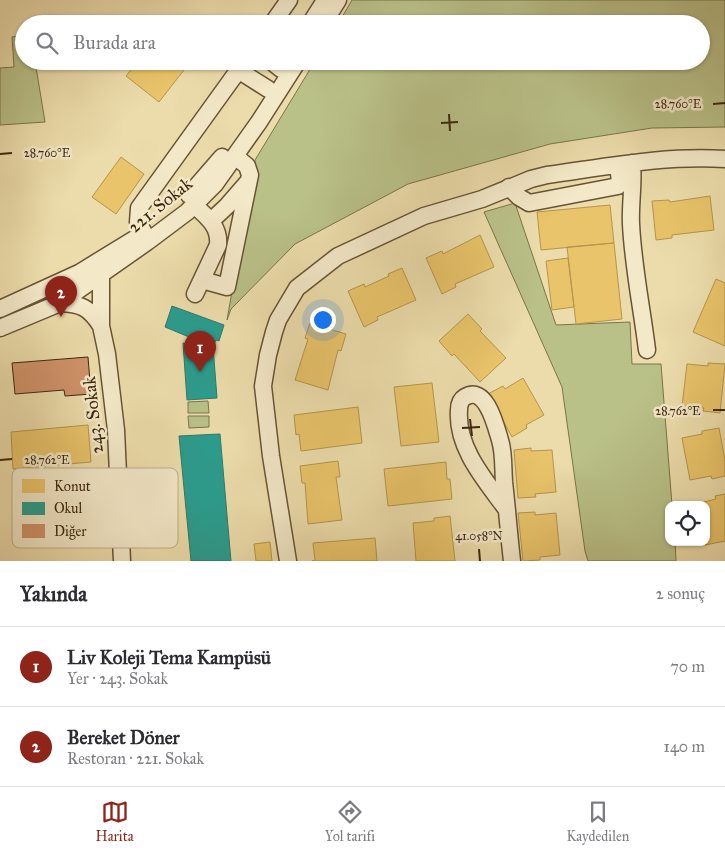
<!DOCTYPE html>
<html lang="tr">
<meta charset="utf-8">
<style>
body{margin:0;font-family:"IM FELL Great Primer",serif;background:#f2f2f3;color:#2b2b33}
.controls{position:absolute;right:15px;bottom:15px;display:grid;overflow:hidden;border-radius:10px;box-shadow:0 1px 4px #0004}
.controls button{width:45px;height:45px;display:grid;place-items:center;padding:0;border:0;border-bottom:1px solid #e1e1e2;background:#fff;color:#2b2b33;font:25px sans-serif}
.you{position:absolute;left:322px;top:319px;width:18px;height:18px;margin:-12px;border:4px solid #fff;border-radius:50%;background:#1a73e8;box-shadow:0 0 0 8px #1a73e833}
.badge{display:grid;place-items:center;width:32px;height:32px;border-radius:50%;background:#8f2418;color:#fff;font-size:16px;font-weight:700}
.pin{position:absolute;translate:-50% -41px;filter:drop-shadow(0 1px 2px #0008)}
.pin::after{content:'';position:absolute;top:26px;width:18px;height:15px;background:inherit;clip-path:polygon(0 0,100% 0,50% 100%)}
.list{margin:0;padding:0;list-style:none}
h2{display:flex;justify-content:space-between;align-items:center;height:65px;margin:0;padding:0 20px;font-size:21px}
h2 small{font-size:16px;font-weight:400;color:#7c7c81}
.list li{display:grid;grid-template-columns:32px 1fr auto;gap:15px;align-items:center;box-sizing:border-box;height:80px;padding:0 20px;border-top:1px solid #e1e1e2}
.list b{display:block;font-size:19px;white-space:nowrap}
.list p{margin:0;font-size:16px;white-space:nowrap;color:#7c7c81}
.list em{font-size:16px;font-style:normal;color:#7c7c81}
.icon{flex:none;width:28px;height:28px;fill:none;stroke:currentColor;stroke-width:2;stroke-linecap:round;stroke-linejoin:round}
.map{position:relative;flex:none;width:725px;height:561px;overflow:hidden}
.search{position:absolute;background:#fff;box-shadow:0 1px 4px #0004;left:15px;right:15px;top:15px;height:55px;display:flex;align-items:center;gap:12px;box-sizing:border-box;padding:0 18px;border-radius:28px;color:#7c7c81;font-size:19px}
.sheet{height:225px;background:#fff}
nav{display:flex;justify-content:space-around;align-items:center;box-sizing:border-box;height:70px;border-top:1px solid #e1e1e2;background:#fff;font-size:14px;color:#7c7c81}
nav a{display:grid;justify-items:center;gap:2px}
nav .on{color:#8f2418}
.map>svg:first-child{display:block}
.green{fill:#b9c088;stroke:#7a744b}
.homes{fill:#e9c46a;stroke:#b5954e}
.schools{fill:#2a9d8f;stroke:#2f7a68}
.building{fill:#d0926a;stroke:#3b270e}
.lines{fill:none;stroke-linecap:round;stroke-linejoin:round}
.minor-casing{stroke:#675435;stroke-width:19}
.minor{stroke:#f3e8c8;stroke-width:16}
.ticks{fill:none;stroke:#3b270e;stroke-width:2}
.labels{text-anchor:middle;stroke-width:5;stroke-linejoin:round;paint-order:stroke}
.street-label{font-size:18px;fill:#3b270e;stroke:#f3e8c8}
.key{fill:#f3e8c8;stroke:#bcae90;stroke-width:1}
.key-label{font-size:14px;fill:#3b270e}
.ticks-label{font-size:12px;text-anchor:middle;fill:#3b270e;stroke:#f3e8c8;stroke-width:5;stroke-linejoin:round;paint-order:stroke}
</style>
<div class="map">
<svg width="725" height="561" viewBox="0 0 725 561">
<rect width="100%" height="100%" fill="#ecdcab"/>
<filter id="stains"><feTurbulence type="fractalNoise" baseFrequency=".004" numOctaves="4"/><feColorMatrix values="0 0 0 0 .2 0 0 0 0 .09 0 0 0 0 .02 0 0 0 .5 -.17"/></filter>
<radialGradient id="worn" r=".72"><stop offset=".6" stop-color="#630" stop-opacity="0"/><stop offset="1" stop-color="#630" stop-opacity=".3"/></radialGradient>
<path class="green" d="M352 0H725V127L652 128 550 144 408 184 295 244 231 309 227 320 255 160 315 61H701V24H338Z
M24 35V61H35L45 122 0 125V68L14 67 12 37Z
M515 203 556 325 630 322 632 364H661L672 505H669V542H675L676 561H588L585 551 562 387 484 212Z
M208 401 209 413H188V402Z
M188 416H209V427L189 428Z"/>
<path class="homes" d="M138 61H191L159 102 126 76Z
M121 157 144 174 116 214 92 197Z
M710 196 714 230 672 235V238L656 240 652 201 669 200 670 202Z
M610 205 614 243 541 250 537 212Z
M480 235 494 267 455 284 456 287 442 294 426 258 442 251 443 254Z
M614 243 622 319 576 324 567 247Z
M568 258 574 307 552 310 546 261Z
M402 268 416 300 377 317 378 320 364 327 348 291 364 284 365 287 389 276 388 274Z
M716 279 725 283V346L693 332Z
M468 314 482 329 480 331 506 358 480 382 454 354 452 356 439 341Z
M310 323 346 334 341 351 338 350 328 390 295 380 308 339 305 338Z
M708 363 725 364 720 413 703 411 704 408 682 406 687 364 708 366Z
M523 378 544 415 526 425 527 428 512 437 488 394 503 386 505 389Z
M432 383 439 442 401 446 394 387Z
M358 407 362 443 301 451 299 434 296 435 294 415Z
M88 425 91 462 13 469 11 432Z
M719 428 725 460V476L712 479 711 476 690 480 682 438 702 434V431Z
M531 448V451L552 450 556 492 535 494 536 497 518 498 514 450Z
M338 461 340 477H336L342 520 308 524 305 483H302L300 466Z
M446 462 447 479H450L452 499 388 506 384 469Z
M725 494V541L705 545 704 542H706V505L696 504 716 499 715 496Z
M535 512V515L556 513 560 555 540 557V560L523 561 518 513Z
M450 516 455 561H416L413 523 434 521V518Z
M375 538 377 561H312L315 560 313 543Z
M270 542 272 561H256L254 544Z"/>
<path class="schools" d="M172 306 224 325 219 341 216 340 213 346 217 398 187 400 183 343 188 344 189 337 165 327Z
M220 434 231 561H191L179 436Z"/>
<path class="building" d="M88 357 91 394 65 396 64 390 15 394 12 363Z"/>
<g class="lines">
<defs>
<path id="minor" d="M272 24 289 0
M310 24 324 2
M323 24 338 0
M271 61 281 69
M238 70 268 89
M632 163C634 184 630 203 631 224 633 266 642 309 647 350
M509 187 519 197 529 203 618 186 620 182 618 165
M189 195 222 157
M194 205C206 216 220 226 218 245L195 294
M211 221 227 206 247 183
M144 233 138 222 139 208 245 61
M101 275V326L107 354 116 430 122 561
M202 280 227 287 250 175 247 166 235 156
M60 303C81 304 89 307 101 326
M0 309 79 273 136 238
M0 328 60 303 147 242 187 212 215 184 259 122 298 61
M507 510C486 481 456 448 459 410 459 405 460 400 465 397 486 384 496 427 500 440 504 453 503 468 504 482 507 508 509 535 512 561
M288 561 271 456 263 386 268 355 274 332 278 320 297 288 338 256 424 216 482 199 531 179 547 175C606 167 665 155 725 159"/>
</defs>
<use href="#minor" class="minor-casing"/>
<use href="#minor" class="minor"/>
</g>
<path class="ticks" d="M713 104 725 103M449 114 450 131M441 123 458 122M0 154 12 153M713 410H725M470 419 472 436M462 428 480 427M0 460 12 459M479 549 480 561"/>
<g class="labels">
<g class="street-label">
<text transform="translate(160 205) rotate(-39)" y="6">221. Sokak</text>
<text transform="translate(93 415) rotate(-96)" y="6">243. Sokak</text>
</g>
</g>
<rect x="12" y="468" width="166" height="80" rx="8" class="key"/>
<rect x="22" y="479" width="23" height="14" fill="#e9c46a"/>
<rect x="22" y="502" width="23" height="13" fill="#2a9d8f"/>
<rect x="22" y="524" width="23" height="14" fill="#d0926a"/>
<g class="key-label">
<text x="54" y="491">Konut</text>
<text x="54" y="513">Okul</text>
<text x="54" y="536">Diğer</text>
</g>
<g class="ticks-label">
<text x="678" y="108">28.760°E</text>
<text x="47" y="157">28.760°E</text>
<text x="678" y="415">28.762°E</text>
<text x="47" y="464">28.762°E</text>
<text x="479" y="540">41.058°N</text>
</g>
<rect width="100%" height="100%" filter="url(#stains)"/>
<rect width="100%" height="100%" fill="url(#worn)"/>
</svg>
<div class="controls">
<button><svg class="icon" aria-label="locate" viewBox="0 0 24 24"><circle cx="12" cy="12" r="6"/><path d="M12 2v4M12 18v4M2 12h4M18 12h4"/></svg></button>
</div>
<div class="you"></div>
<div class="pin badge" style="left:200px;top:372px">1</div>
<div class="pin badge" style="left:61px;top:317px">2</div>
<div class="search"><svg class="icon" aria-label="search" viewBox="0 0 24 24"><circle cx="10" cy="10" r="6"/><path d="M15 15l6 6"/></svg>Burada ara</div>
</div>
<section class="sheet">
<h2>Yakında<small>2 sonuç</small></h2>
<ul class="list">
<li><span class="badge">1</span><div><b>Liv Koleji Tema Kampüsü</b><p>Yer · 243. Sokak</p></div><em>70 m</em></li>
<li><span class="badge">2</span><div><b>Bereket Döner</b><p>Restoran · 221. Sokak</p></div><em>140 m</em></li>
</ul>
</section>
<nav>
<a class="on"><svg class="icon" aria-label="map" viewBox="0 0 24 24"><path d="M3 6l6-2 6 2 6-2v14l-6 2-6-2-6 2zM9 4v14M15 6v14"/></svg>Harita</a>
<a><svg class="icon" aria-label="directions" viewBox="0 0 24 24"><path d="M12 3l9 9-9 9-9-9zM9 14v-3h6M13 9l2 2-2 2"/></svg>Yol tarifi</a>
<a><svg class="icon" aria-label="saved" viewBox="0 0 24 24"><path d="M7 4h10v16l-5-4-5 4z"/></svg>Kaydedilen</a>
</nav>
